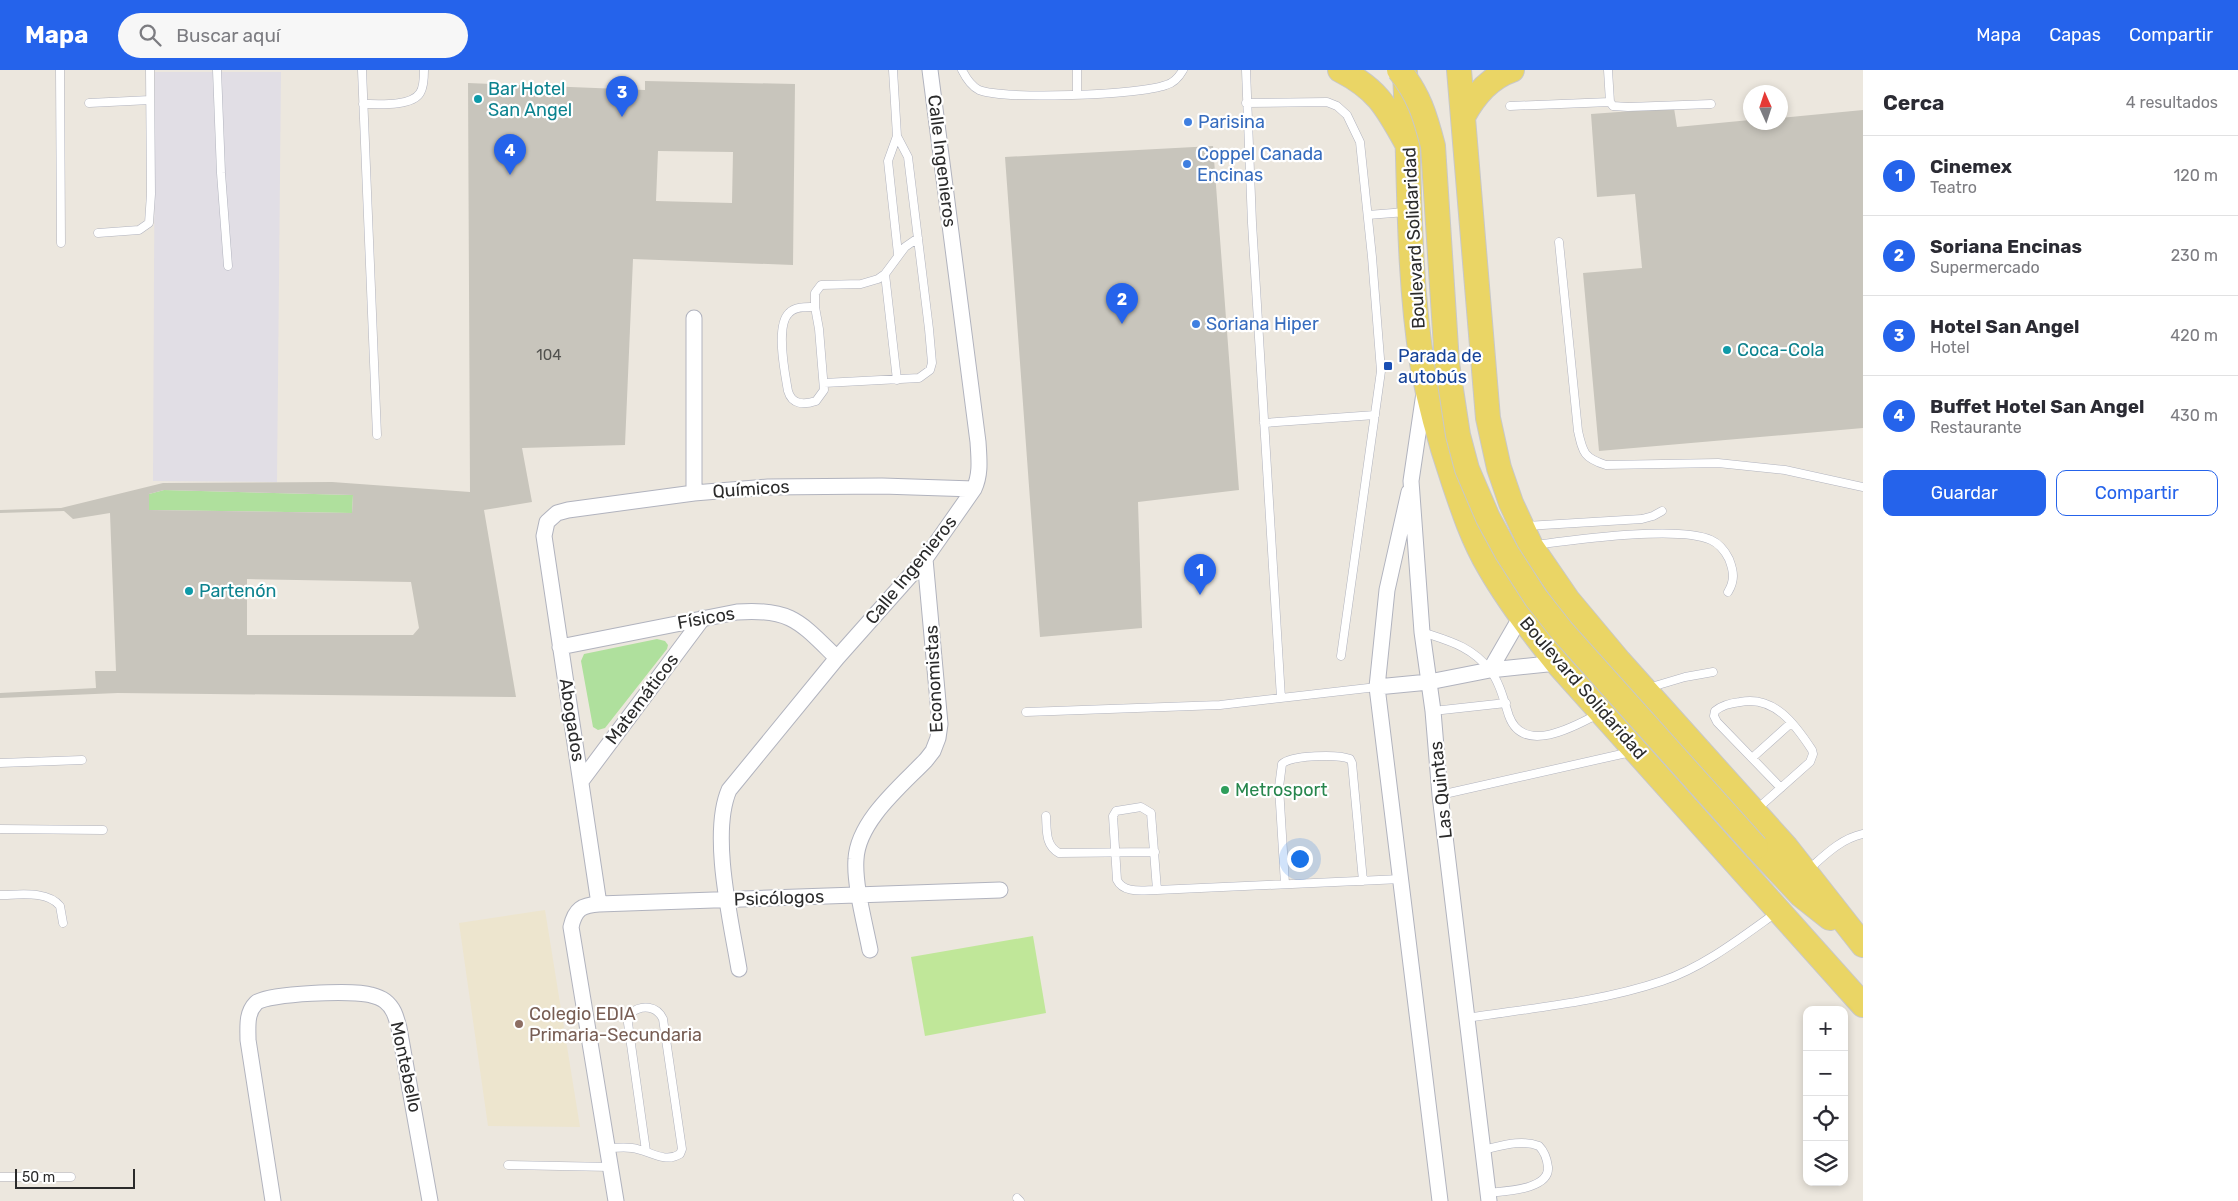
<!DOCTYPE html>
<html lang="es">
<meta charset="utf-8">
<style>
body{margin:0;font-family:Rubik,sans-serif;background:#f7f7f7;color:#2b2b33}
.controls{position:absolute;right:15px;bottom:15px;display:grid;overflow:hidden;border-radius:10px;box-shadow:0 2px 8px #0003}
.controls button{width:45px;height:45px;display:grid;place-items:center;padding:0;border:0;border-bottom:1px solid #e1e1e2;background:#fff;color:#2b2b33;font:25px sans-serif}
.compass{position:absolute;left:1743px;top:15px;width:45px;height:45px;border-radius:50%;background:#fff;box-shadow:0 2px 8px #0003;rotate:357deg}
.scale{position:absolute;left:15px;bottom:12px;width:120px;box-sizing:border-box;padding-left:5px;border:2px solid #2b2b2b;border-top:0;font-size:14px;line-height:18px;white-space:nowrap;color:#2b2b2b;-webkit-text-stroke:4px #fff;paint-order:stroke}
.you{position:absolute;left:1299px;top:788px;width:18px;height:18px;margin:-12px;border:4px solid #fff;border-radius:50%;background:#1a73e8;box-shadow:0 0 0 8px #1a73e833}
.badge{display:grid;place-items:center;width:32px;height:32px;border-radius:50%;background:#2563eb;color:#fff;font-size:16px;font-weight:700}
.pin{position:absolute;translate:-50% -41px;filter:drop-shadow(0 1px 2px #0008)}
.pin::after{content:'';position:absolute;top:26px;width:18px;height:15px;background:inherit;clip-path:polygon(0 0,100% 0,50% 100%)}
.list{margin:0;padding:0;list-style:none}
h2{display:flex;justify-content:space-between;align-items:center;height:65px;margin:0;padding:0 20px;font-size:21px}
h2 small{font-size:16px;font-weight:400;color:#7c7c81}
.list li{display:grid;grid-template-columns:32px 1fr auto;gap:15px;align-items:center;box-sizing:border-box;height:80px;padding:0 20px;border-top:1px solid #e1e1e2}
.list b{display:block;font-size:19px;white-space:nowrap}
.list p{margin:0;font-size:16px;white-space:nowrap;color:#7c7c81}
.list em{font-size:16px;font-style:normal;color:#7c7c81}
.actions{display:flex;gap:10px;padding:15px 20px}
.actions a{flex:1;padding:11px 0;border:1px solid #2563eb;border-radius:10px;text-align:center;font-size:18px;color:#2563eb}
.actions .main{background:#2563eb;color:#fff}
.icon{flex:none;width:28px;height:28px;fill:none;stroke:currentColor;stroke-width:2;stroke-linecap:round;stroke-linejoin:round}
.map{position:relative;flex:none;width:1863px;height:1131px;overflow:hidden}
header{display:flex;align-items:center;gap:30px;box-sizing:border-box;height:70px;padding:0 25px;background:#2563eb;color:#fff}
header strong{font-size:24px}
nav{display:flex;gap:28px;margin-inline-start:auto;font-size:18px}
.search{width:350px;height:45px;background:#f7f7f7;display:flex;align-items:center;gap:12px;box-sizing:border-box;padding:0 18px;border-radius:28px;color:#7c7c81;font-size:19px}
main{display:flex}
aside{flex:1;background:#fff}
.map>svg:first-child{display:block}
.industrial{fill:#e1dee5}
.education{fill:#ede5ce}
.green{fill:#afe09d}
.pitch{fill:#c0e799}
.building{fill:#c8c5bc;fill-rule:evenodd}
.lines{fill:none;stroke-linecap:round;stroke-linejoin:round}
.lane-casing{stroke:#b1b3be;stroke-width:9}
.street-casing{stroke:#b1b3be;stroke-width:17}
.primary-casing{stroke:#c8c8c8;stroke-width:26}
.lane{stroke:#fff;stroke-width:8}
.street{stroke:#fff;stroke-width:15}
.primary{stroke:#ead565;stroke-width:24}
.primary-bridge-casing{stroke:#c8c8c8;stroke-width:26;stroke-linecap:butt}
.primary-bridge{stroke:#ead565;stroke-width:24}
.culture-dot{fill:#0f9aa8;stroke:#fff;stroke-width:2}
.shop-dot{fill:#3f7fe0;stroke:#fff;stroke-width:2}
.transit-dot{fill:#1a4fb4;stroke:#fff;stroke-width:2}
.leisure-dot{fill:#2e9e5b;stroke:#fff;stroke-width:2}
.education-dot{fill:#8d6e63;stroke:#fff;stroke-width:2}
.labels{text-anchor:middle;stroke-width:4.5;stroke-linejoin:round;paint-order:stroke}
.number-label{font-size:15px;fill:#52524f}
.culture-label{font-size:18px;fill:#0d838f;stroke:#fff;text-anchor:start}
.shop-label{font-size:18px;fill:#366cbe;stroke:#fff;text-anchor:start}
.street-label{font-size:18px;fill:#2b2b2b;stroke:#fff}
.transit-label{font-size:18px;fill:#164399;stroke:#fff;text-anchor:start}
.leisure-label{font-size:18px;fill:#27864d;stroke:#fff;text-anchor:start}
.education-label{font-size:18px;fill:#785e54;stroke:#fff;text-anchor:start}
</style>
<header>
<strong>Mapa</strong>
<div class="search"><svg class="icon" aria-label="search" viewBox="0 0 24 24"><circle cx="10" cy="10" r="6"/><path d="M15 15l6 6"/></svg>Buscar aquí</div>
<nav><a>Mapa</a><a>Capas</a><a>Compartir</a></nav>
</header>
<main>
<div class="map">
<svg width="1863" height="1131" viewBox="0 0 1863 1131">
<rect width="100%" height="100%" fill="#ece7de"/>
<path class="industrial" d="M155 2H281L277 412 153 411Z"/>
<path class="education" d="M545 840 580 1057 488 1056 459 853Z"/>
<path class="green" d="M164 420 353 425 352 443 149 440V424Z
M657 569 665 571 668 575 667 579 605 658 598 660 593 657 581 591 584 584Z"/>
<path class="pitch" d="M1033 866 1046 943 925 966 911 887Z"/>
<path class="building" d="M645 11 795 14 793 195 633 189 625 375 522 378 532 432 484 440 516 627 118 623 0 628V623L96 618 95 601H116L110 443 73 449 64 441 0 443V440L61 438 163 413 332 412 470 422 468 13 645 20ZM658 81 733 82 732 133 656 131ZM164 420 353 425 352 443 149 440V424ZM247 509 411 512 419 558 413 565H247Z
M1674 38 1677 57 1750 50V52H1780V48L1863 40V358L1599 381 1583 203 1642 198 1635 124 1597 127 1591 44Z
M1213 76 1239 420 1138 432 1142 558 1040 567 1005 87Z"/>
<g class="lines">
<defs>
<path id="lane" d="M60 0 61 173
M217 0 221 103 228 196
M362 0 377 365
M893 0 897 66 888 91 898 184
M962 0C966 8 971 16 979 20 1004 30 1140 25 1166 15 1174 13 1179 7 1183 0
M1077 0V24
M1246 0 1252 153 1281 628
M1608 0 1610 32 1613 36 1628 37 1711 34
M89 33 150 30
M1246 33 1327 32 1337 36 1347 45 1360 72 1372 187 1381 301 1341 586
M363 34C377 34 411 37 420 23 424 17 424 7 424 0
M1510 36 1610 32
M1368 145 1406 142
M98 163 139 160 149 153 151 124 150 0
M1559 172 1578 361C1583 383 1584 388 1606 395L1718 393 1785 400 1863 417
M885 204 897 310
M815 237 819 259 824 320 816 331C804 335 792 335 788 321 785 304 775 256 789 243 795 236 807 237 815 237Z
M815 237V223L821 215 861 214 878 209 885 204 905 177 918 168
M824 313 919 308 930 300 932 293 929 259 908 87 897 66
M1264 353 1375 345
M1526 456 1642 449 1653 446 1662 441
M1535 475C1574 470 1678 455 1711 470 1720 474 1725 481 1729 489 1734 502 1735 510 1728 522
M1422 562C1449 571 1471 576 1490 600 1500 613 1504 631 1509 646 1523 685 1574 657 1598 644
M1648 618 1685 607 1713 602
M1433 641 1506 633
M1026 642 1220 635 1377 617
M1752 688 1791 653
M0 693 82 690
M1440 725 1631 682
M1756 740 1810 692 1813 684 1812 680C1795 654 1774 625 1740 632 1731 633 1722 635 1715 641L1714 646 1717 652 1781 718
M1046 746C1047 761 1045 775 1059 783L1155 782
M0 759 103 760
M1808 800C1824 786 1840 769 1863 764
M1285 814 1279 717 1282 694C1291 685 1338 684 1350 689L1352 693 1363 811
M1157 820 1151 743 1141 737 1116 741 1113 746 1117 810C1124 824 1143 820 1157 820L1401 809
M0 825C18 825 47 820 60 836L63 853
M1467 948C1532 938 1600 932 1662 911 1704 897 1742 867 1777 842
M608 1078C616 1078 624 1077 632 1078 649 1080 664 1094 680 1084L682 1079 663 949C657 936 642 934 631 943L628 953 646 1081
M1483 1080C1501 1076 1521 1069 1539 1076 1545 1082 1547 1089 1548 1097 1550 1120 1504 1121 1488 1123
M508 1095 611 1097
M0 1107H71
M1017 1128 1020 1131"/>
<path id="street" d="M694 248V423
M1424 323 1411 411 1422 562 1433 641 1440 725 1489 1131
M1409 422 1387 520 1377 617 1440 1131
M560 577 737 542C791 538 800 552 837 588
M1490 600 1520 548
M1377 617 1429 612 1490 600 1557 593
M582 710 703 548
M599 834 544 466 547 452 557 443 568 440 694 423 768 417 882 416 974 419
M870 880C865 854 854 814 856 789 858 751 901 716 926 690L933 681 938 668 940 654 925 489
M739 899C731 851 710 764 729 720L837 588 925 489 974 419C981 404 979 389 978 372L930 0
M273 1131 248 970C248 957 246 943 256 933 266 923 356 920 371 925 375 926 381 928 385 931 394 938 396 947 399 958L430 1131
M616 1131 571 857C575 839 582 835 599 834L1000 820"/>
<path id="primary" d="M1340 0C1377 19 1386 36 1406 72
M1459 0 1488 348 1499 398 1511 433 1531 476 1568 530 1619 591 1786 777 1863 875
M1405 2C1410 98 1407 197 1422 293 1429 332 1440 372 1453 410 1463 440 1473 470 1489 497 1509 532 1532 562 1557 593L1863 935
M1463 47C1474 26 1489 8 1512 0
M1756 777 1801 825 1830 848"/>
</defs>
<use href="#lane" class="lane-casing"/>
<use href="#street" class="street-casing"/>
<use href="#primary" class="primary-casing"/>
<use href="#lane" class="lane"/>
<use href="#street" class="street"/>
<use href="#primary" class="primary"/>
<defs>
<path id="primary-bridge" d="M1399 0C1419 25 1425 45 1433 76L1447 293 1458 365 1467 399 1488 448 1507 483 1536 528 1562 561 1756 777"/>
</defs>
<use href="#primary-bridge" class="primary-bridge-casing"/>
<use href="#primary-bridge" class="primary-bridge"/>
</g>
<g class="culture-dot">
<circle cx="478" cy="29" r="5"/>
<circle cx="1727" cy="280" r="5"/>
<circle cx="189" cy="521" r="5"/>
</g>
<g class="shop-dot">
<circle cx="1188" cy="52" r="5"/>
<circle cx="1187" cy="94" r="5"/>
<circle cx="1196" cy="254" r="5"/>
</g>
<rect class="transit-dot" x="1383" y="291" width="10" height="10" rx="2.5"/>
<circle class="leisure-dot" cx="1225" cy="720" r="5"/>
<circle class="education-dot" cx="519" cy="954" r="5"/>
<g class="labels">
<g class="number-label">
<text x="549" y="290">104</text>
</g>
<g class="culture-label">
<text x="488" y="25">Bar Hotel<tspan x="488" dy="21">San Angel</tspan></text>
<text x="1737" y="286">Coca-Cola</text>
<text x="199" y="527">Partenón</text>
</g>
<g class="shop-label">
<text x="1198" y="58">Parisina</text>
<text x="1197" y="90">Coppel Canada<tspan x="1197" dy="21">Encinas</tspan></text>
<text x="1206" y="260">Soriana Hiper</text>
</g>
<g class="street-label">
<text transform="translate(942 91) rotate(83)" y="6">Calle Ingenieros</text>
<text transform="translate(1414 168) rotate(-93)" y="6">Boulevard Solidaridad</text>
<text transform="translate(751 419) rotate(-4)" y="6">Químicos</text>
<text transform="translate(911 500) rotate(-51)" y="6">Calle Ingenieros</text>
<text transform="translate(706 548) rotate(-10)" y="6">Físicos</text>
<text transform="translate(934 609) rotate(-93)" y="6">Economistas</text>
<text transform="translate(1583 618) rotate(49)" y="6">Boulevard Solidaridad</text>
<text transform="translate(642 629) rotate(-53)" y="6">Matemáticos</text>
<text transform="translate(572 650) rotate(81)" y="6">Abogados</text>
<text transform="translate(1441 720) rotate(-96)" y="6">Las Quintas</text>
<text transform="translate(779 828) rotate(-2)" y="6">Psicólogos</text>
<text transform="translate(406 997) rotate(78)" y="6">Montebello</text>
</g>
<g class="transit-label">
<text x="1398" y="292">Parada de<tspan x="1398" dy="21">autobús</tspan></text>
</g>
<g class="leisure-label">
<text x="1235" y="726">Metrosport</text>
</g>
<g class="education-label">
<text x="529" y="950">Colegio EDIA<tspan x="529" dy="21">Primaria-Secundaria</tspan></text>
</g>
</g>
</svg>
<div class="controls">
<button>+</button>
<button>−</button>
<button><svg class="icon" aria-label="locate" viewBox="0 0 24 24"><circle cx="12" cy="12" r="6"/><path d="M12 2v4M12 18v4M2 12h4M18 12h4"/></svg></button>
<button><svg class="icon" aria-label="layers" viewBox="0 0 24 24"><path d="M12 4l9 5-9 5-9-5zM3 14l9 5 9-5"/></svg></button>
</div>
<svg class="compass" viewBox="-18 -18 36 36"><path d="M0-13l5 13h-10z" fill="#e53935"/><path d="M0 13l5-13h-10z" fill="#7c7c81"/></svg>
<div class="scale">50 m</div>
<div class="you"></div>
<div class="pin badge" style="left:1200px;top:525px">1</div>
<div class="pin badge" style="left:1122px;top:254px">2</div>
<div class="pin badge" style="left:622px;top:47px">3</div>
<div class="pin badge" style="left:510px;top:105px">4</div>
</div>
<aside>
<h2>Cerca<small>4 resultados</small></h2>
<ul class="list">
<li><span class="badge">1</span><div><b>Cinemex</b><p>Teatro</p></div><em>120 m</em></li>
<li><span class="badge">2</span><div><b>Soriana Encinas</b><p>Supermercado</p></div><em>230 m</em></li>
<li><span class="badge">3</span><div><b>Hotel San Angel</b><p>Hotel</p></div><em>420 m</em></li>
<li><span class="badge">4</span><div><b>Buffet Hotel San Angel</b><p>Restaurante</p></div><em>430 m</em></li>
</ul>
<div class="actions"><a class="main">Guardar</a><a>Compartir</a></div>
</aside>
</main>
